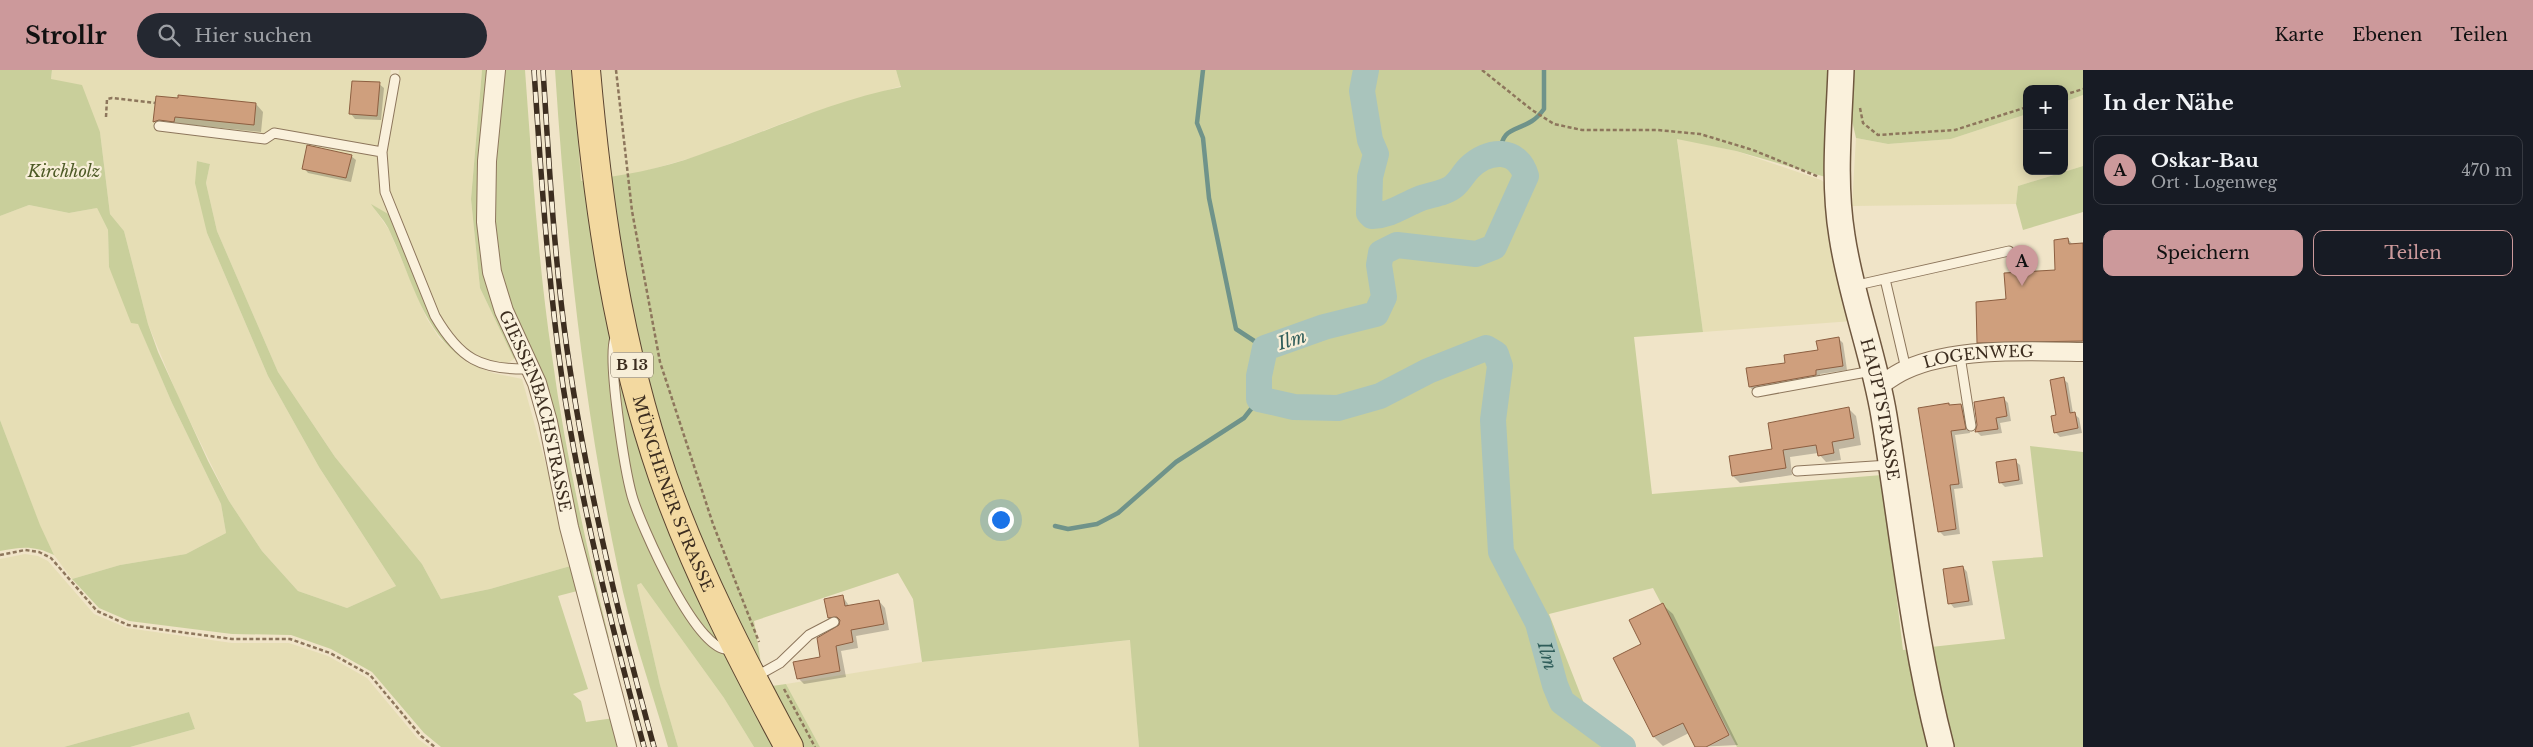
<!DOCTYPE html>
<html lang="de">
<meta charset="utf-8">
<style>
body{margin:0;font-family:"Libre Baskerville",serif;background:#242831;color:#f1f3f6}
.controls{position:absolute;right:15px;top:15px;display:grid;overflow:hidden;border-radius:10px;box-shadow:0 2px 12px #0003}
.controls button{width:45px;height:45px;display:grid;place-items:center;padding:0;border:0;border-bottom:1px solid #363941;background:#171b24;color:#f1f3f6;font:25px sans-serif}
.you{position:absolute;left:1000px;top:449px;width:18px;height:18px;margin:-12px;border:4px solid #fff;border-radius:50%;background:#1a73e8;box-shadow:0 0 0 8px #1a73e833}
.badge{display:grid;place-items:center;width:32px;height:32px;border-radius:50%;background:#cc999b;color:#111;font-size:16px;font-weight:700}
.pin{position:absolute;translate:-50% -41px;filter:drop-shadow(0 1px 2px #0008)}
.pin::after{content:'';position:absolute;top:26px;width:18px;height:15px;background:inherit;clip-path:polygon(0 0,100% 0,50% 100%)}
.list{margin:0;padding:0;list-style:none}
h2{display:flex;justify-content:space-between;align-items:center;height:65px;margin:0;padding:0 20px;font-size:21px}
h2 small{font-size:16px;font-weight:400;color:#9ea1a6}
.list li{display:grid;grid-template-columns:32px 1fr auto;gap:15px;align-items:center;box-sizing:border-box;height:70px;margin:0 10px 10px;padding:0 10px;border:1px solid #363941;border-radius:10px}
.list b{display:block;font-size:19px;white-space:nowrap}
.list p{margin:0;font-size:16px;white-space:nowrap;color:#9ea1a6}
.list em{font-size:16px;font-style:normal;color:#9ea1a6}
.actions{display:flex;gap:10px;padding:15px 20px}
.actions a{flex:1;padding:11px 0;border:1px solid #cc999b;border-radius:10px;text-align:center;font-size:18px;color:#cc999b}
.actions .main{background:#cc999b;color:#111}
.icon{flex:none;width:28px;height:28px;fill:none;stroke:currentColor;stroke-width:2;stroke-linecap:round;stroke-linejoin:round}
.map{position:relative;flex:none;width:2083px;height:677px;overflow:hidden}
header{display:flex;align-items:center;gap:30px;box-sizing:border-box;height:70px;padding:0 25px;background:#cc999b;color:#111}
header strong{font-size:24px}
nav{display:flex;gap:28px;margin-inline-start:auto;font-size:18px}
.search{width:350px;height:45px;background:#242831;display:flex;align-items:center;gap:12px;box-sizing:border-box;padding:0 18px;border-radius:28px;color:#9ea1a6;font-size:19px}
main{display:flex}
aside{flex:1;background:#171b24}
.map>svg:first-child{display:block}
.farmland{fill:#e6deb5}
.green{fill:#c9cf9b}
.shadow{fill:#0003}
.lines{fill:none;stroke-linecap:round;stroke-linejoin:round}
.stream{stroke:#6f938a;stroke-width:4.5}
.river{stroke:#a9c4bc;stroke-width:26}
.building{fill:#cf9f7d;stroke:#8d5f41}
.lane-casing{stroke:#8d765c;stroke-width:11}
.street-casing{stroke:#8d765c;stroke-width:20}
.secondary-casing{stroke:#6f573f;stroke-width:28}
.primary-casing{stroke:#5b4430;stroke-width:30}
.path{stroke:#8d765c;stroke-width:2.5;stroke-dasharray:4 2.5;stroke-linecap:butt}
.lane{stroke:#faf1dc;stroke-width:9}
.street{stroke:#faf1dc;stroke-width:18}
.secondary{stroke:#faf1dc;stroke-width:25}
.primary{stroke:#f3d9a0;stroke-width:28}
.rail-casing{stroke:#3d2e20;stroke-width:5.5}
.rail{stroke:#f7eed8;stroke-width:4;stroke-dasharray:11;stroke-linecap:butt}
.labels{text-anchor:middle;stroke-width:4.5;stroke-linejoin:round;paint-order:stroke}
.shield{fill:#f7eed8;stroke:#756857;stroke-width:1}
.shield-label{font-size:15px;font-weight:bold;fill:#3d2e20}
.park-label{font-size:16px;font-style:italic;fill:#4d5a26;stroke:#f7eed8}
.street-label{font-size:16px;fill:#3d2e20;stroke:#f7eed8}
.water-label{font-size:18px;font-style:italic;fill:#2f5d5a;stroke:#f7eed8}
</style>
<header>
<strong>Strollr</strong>
<div class="search"><svg class="icon" aria-label="search" viewBox="0 0 24 24"><circle cx="10" cy="10" r="6"/><path d="M15 15l6 6"/></svg>Hier suchen</div>
<nav><a>Karte</a><a>Ebenen</a><a>Teilen</a></nav>
</header>
<main>
<div class="map">
<svg width="2083" height="677" viewBox="0 0 2083 677">
<rect width="100%" height="100%" fill="#f0e4c8"/>
<path class="farmland" d="M52 0H391L390 8 398 10 399 0H482L471 129 480 218 514 289 506 294 493 293 472 285 464 278 438 244 390 145 372 135 389 160 427 249 440 269 468 293 493 303 522 309 574 495 490 519 441 529 422 494 335 387 278 302 217 161 206 113 210 94 197 91 207 163 268 306 319 397 396 516 347 538 298 521 262 481 229 431 179 329 148 254 124 161 110 144 100 62 51 9Z
M573 0H896L901 16 791 50 698 86 631 105 580 112Z
M2083 25V96L2018 116 2016 134 1852 136 1856 68 1888 74 1951 69 2027 44V101H2064V32Z
M1677 68 1736 81 1821 110 1829 116 1853 251 1703 262Z
M29 135 69 143 97 138 108 160 109 197 138 253 172 333 221 434 226 463 186 484 120 495 72 509 54 485 40 456 0 350V146Z
M25 484 38 486 48 491 94 544 127 558 232 573H289L328 586 367 608 418 669 429 677H130L195 659 189 642 64 677H0V489Z
M641 513 724 628 754 677H678L660 615 637 515Z
M1131 570 1139 677H820L786 614 922 592Z"/>
<path class="green" d="M0 0H52L51 9 82 15 100 62 110 144 124 161 148 254 158 282 208 391 229 431 262 481 298 521 347 538 396 516 319 397 268 306 207 163 195 113 197 91 210 94 206 113 217 161 278 302 335 387 422 494 441 529 490 519 574 495 581 520 558 526 588 619 573 624 581 631 586 652 614 648 622 677H441L424 663 372 602 331 579 291 565 232 564 129 551 99 538 72 509 120 495 186 484 226 463 221 434 172 333 138 254 131 253 109 197 108 160 97 138 69 143 29 135 0 146Z
M482 0H491L481 152 517 284 514 289 480 218 471 129Z
M501 0H525C532 95 538 192 552 286 565 382 586 475 609 568H603L498 201 492 151 493 91Z
M555 0H573L581 111C621 106 661 99 699 85 766 62 831 31 901 17L896 0H1833L1829 108 1736 81 1677 69 1703 262 1634 267 1652 424 1882 405 1903 580 2005 569 1992 491 2043 487 2030 376 2083 382V677H1737L1653 518 1549 544 1601 677H1139L1130 570 922 592 913 529 898 503 754 551 765 617 786 614 820 677H754L724 628 641 513 637 515 660 615 678 677H668C651 618 630 559 618 499 583 334 566 167 555 0Z
M1852 0H2083V25L2064 32V19H2027V44L1951 69 1888 74 1856 68 1850 42Z
M2083 96V142L2023 160 2016 134 2018 116Z
M371 134 390 145 432 247 442 265 459 285 481 299C425 274 414 213 390 162 386 152 377 143 371 134Z
M0 350 40 455 54 485C34 475 21 477 0 481Z
M189 642 195 659 130 677H64Z"/>
<path class="shadow" d="M379 14 384 18 381 50 355 49 351 44Z
M157 27 256 34 263 42 261 62 182 54 181 58 162 59 155 52Z
M351 86 356 90 351 112 308 103 304 98Z
M2068 169 2073 175 2083 174V279L1987 280 1978 272 2008 230 2056 201Z
M1838 268 1843 273 1847 300 1820 304V309L1754 322 1750 317 1747 299 1786 294 1819 281Z
M2063 309 2068 313 2073 343 2079 348 2082 363 2060 367 2055 362Z
M2004 329 2008 333 2011 351 2000 353 2002 363 1981 366 1977 362 1978 355Z
M1961 335 1965 340 1970 363 1955 365 1963 418 1954 419 1960 464 1944 466 1939 461 1919 339Z
M1849 339 1856 346 1861 375 1839 379 1841 390 1826 392 1818 383 1790 387 1792 405 1740 413 1733 406 1773 380Z
M2015 391 2020 395 2023 414 2005 417 2001 413Z
M1963 497 1967 502 1973 535 1954 538 1950 533Z
M843 527 850 537 879 531 885 538 889 560 856 566 858 578 841 581 846 607 804 614 798 608 822 588 841 556V553L835 554 829 548Z
M1663 535 1673 544 1738 675 1696 677 1689 663 1663 676 1654 667 1643 575Z"/>
<g class="lines">
<path class="stream" d="M1203 0 1197 53 1203 68 1209 128 1236 259 1265 278
M1500 83C1502 57 1515 62 1532 51 1537 48 1541 43 1544 39V0
M1055 456 1068 459 1097 454 1118 443 1176 392 1244 348 1259 329"/>
<path class="river" id="s1" d="M1366 0 1362 21 1370 70 1376 84 1370 107 1369 143 1372 146C1391 145 1402 136 1419 129 1429 125 1446 123 1454 116 1460 111 1464 103 1469 98 1488 79 1518 77 1526 106L1494 177 1476 184 1397 175 1381 183 1379 195 1384 227 1376 244 1324 257 1265 278 1259 306V329L1294 337 1338 338 1380 326 1428 301 1486 278 1496 284 1500 296 1493 350 1501 482 1538 553 1555 615 1562 632 1623 677"/>
</g>
<path class="building" d="M352 11 380 12 377 46 349 44Z
M178 25 256 33 254 55 175 47 174 52 159 50 153 52 156 26 178 28Z
M307 75 352 85 346 108 302 99Z
M2068 168 2069 174 2083 173V271L1977 273 1976 232 2006 229 2004 203 2055 200 2054 170Z
M1839 267 1843 296 1816 300V305L1749 317 1746 298 1785 293 1784 285 1818 280 1816 271Z
M2064 307 2070 343 2075 342 2078 358 2054 363 2051 346 2056 345 2050 310Z
M2004 327 2007 346 1996 348 1998 359 1975 362 1977 355 1974 332Z
M1949 333V335L1961 334 1966 359 1951 361 1959 414 1950 415 1956 459 1938 462 1918 338Z
M1849 337 1854 368 1832 372 1834 383 1818 386 1816 375 1783 380 1786 398 1732 406 1729 386 1772 379 1768 353Z
M2016 389 2019 410 1999 413 1996 392Z
M1963 496 1969 531 1948 534 1943 499Z
M843 525 845 536 879 530 884 554 851 560 853 572 836 576 840 601 797 609 793 592 820 587 817 568 839 555 840 550 837 547 828 548 824 529Z
M1663 533 1729 665 1706 677H1695L1683 653 1653 667 1613 588 1641 574 1629 550Z"/>
<g class="lines">
<defs>
<path id="lane" d="M395 9 382 82 385 122 435 246C460 289 480 300 529 299
M159 56 265 69 274 63 382 82
M1885 209 1906 299
M1853 216 2009 181
M615 268C607 289 625 401 632 426 639 451 701 594 732 578
M1960 286 1971 356
M1757 322 1872 301
M1797 401 1889 395
M755 607 780 593 809 565 834 552"/>
<g id="street">
<path id="s2" d="M496 0 487 91 486 152 492 202 504 241 537 313 548 352 569 457 627 677"/>
<path id="s3" d="M1879 316C1888 310 1896 304 1905 300 1954 277 2030 281 2083 282"/>
</g>
<g id="secondary">
<path id="s4" d="M1841 0C1839 55 1833 111 1842 166 1851 227 1874 285 1884 346 1902 456 1913 569 1941 677"/>
</g>
<g id="primary">
<path id="s5" d="M586 0C598 138 618 276 663 407 696 501 742 590 789 677"/>
</g>
</defs>
<use href="#lane" class="lane-casing"/>
<use href="#street" class="street-casing"/>
<use href="#secondary" class="secondary-casing"/>
<use href="#primary" class="primary-casing"/>
<path class="path" d="M616 0 632 141 660 292 713 454 759 572
M1482 0 1532 40 1554 54 1582 60H1657L1700 64 1753 80 1819 107
M2064 25 2083 19
M1860 38 1863 53 1878 65 1955 60 2027 37
M106 47 107 29 112 28 155 33
M0 485 25 480 39 482 51 488 97 541 128 555 232 569H290L330 583 370 605 421 666 435 677
M784 619 815 677"/>
<use href="#lane" class="lane"/>
<use href="#street" class="street"/>
<use href="#secondary" class="secondary"/>
<use href="#primary" class="primary"/>
<defs>
<path id="rail" d="M534 0C541 106 548 211 563 316 582 438 612 558 644 677
M543 0C549 93 554 186 567 279 586 413 618 546 654 677"/>
</defs>
<use href="#rail" class="rail-casing"/>
<use href="#rail" class="rail"/>
</g>
<g class="labels">
<rect class="shield" x="611" y="282.5" width="42" height="25" rx="4"/>
<g class="shield-label">
<text x="632" y="300">B 13</text>
</g>
<g class="park-label">
<text x="64" y="107">Kirchholz</text>
</g>
<g class="street-label">
<text dy="6" stroke="none"><textPath href="#s3" startOffset="106">LOGENWEG</textPath></text>
<text dy="6" stroke="none"><textPath href="#s4" startOffset="344">HAUPTSTRASSE</textPath></text>
<text dy="6" stroke="none"><textPath href="#s2" startOffset="349">GIESSENBACHSTRASSE</textPath></text>
<text dy="6" stroke="none"><textPath href="#s5" startOffset="434">MÜNCHENER STRASSE</textPath></text>
</g>
<g class="water-label">
<text transform="translate(1292 270) rotate(-17)" y="6">Ilm</text>
<text dy="6" stroke="none"><textPath href="#s1" startOffset="1324">Ilm</textPath></text>
</g>
</g>
</svg>
<div class="controls">
<button>+</button>
<button>−</button>
</div>
<div class="you"></div>
<div class="pin badge" style="left:2022px;top:216px">A</div>
</div>
<aside>
<h2>In der Nähe<small></small></h2>
<ul class="list">
<li><span class="badge">A</span><div><b>Oskar-Bau</b><p>Ort · Logenweg</p></div><em>470 m</em></li>
</ul>
<div class="actions"><a class="main">Speichern</a><a>Teilen</a></div>
</aside>
</main>
